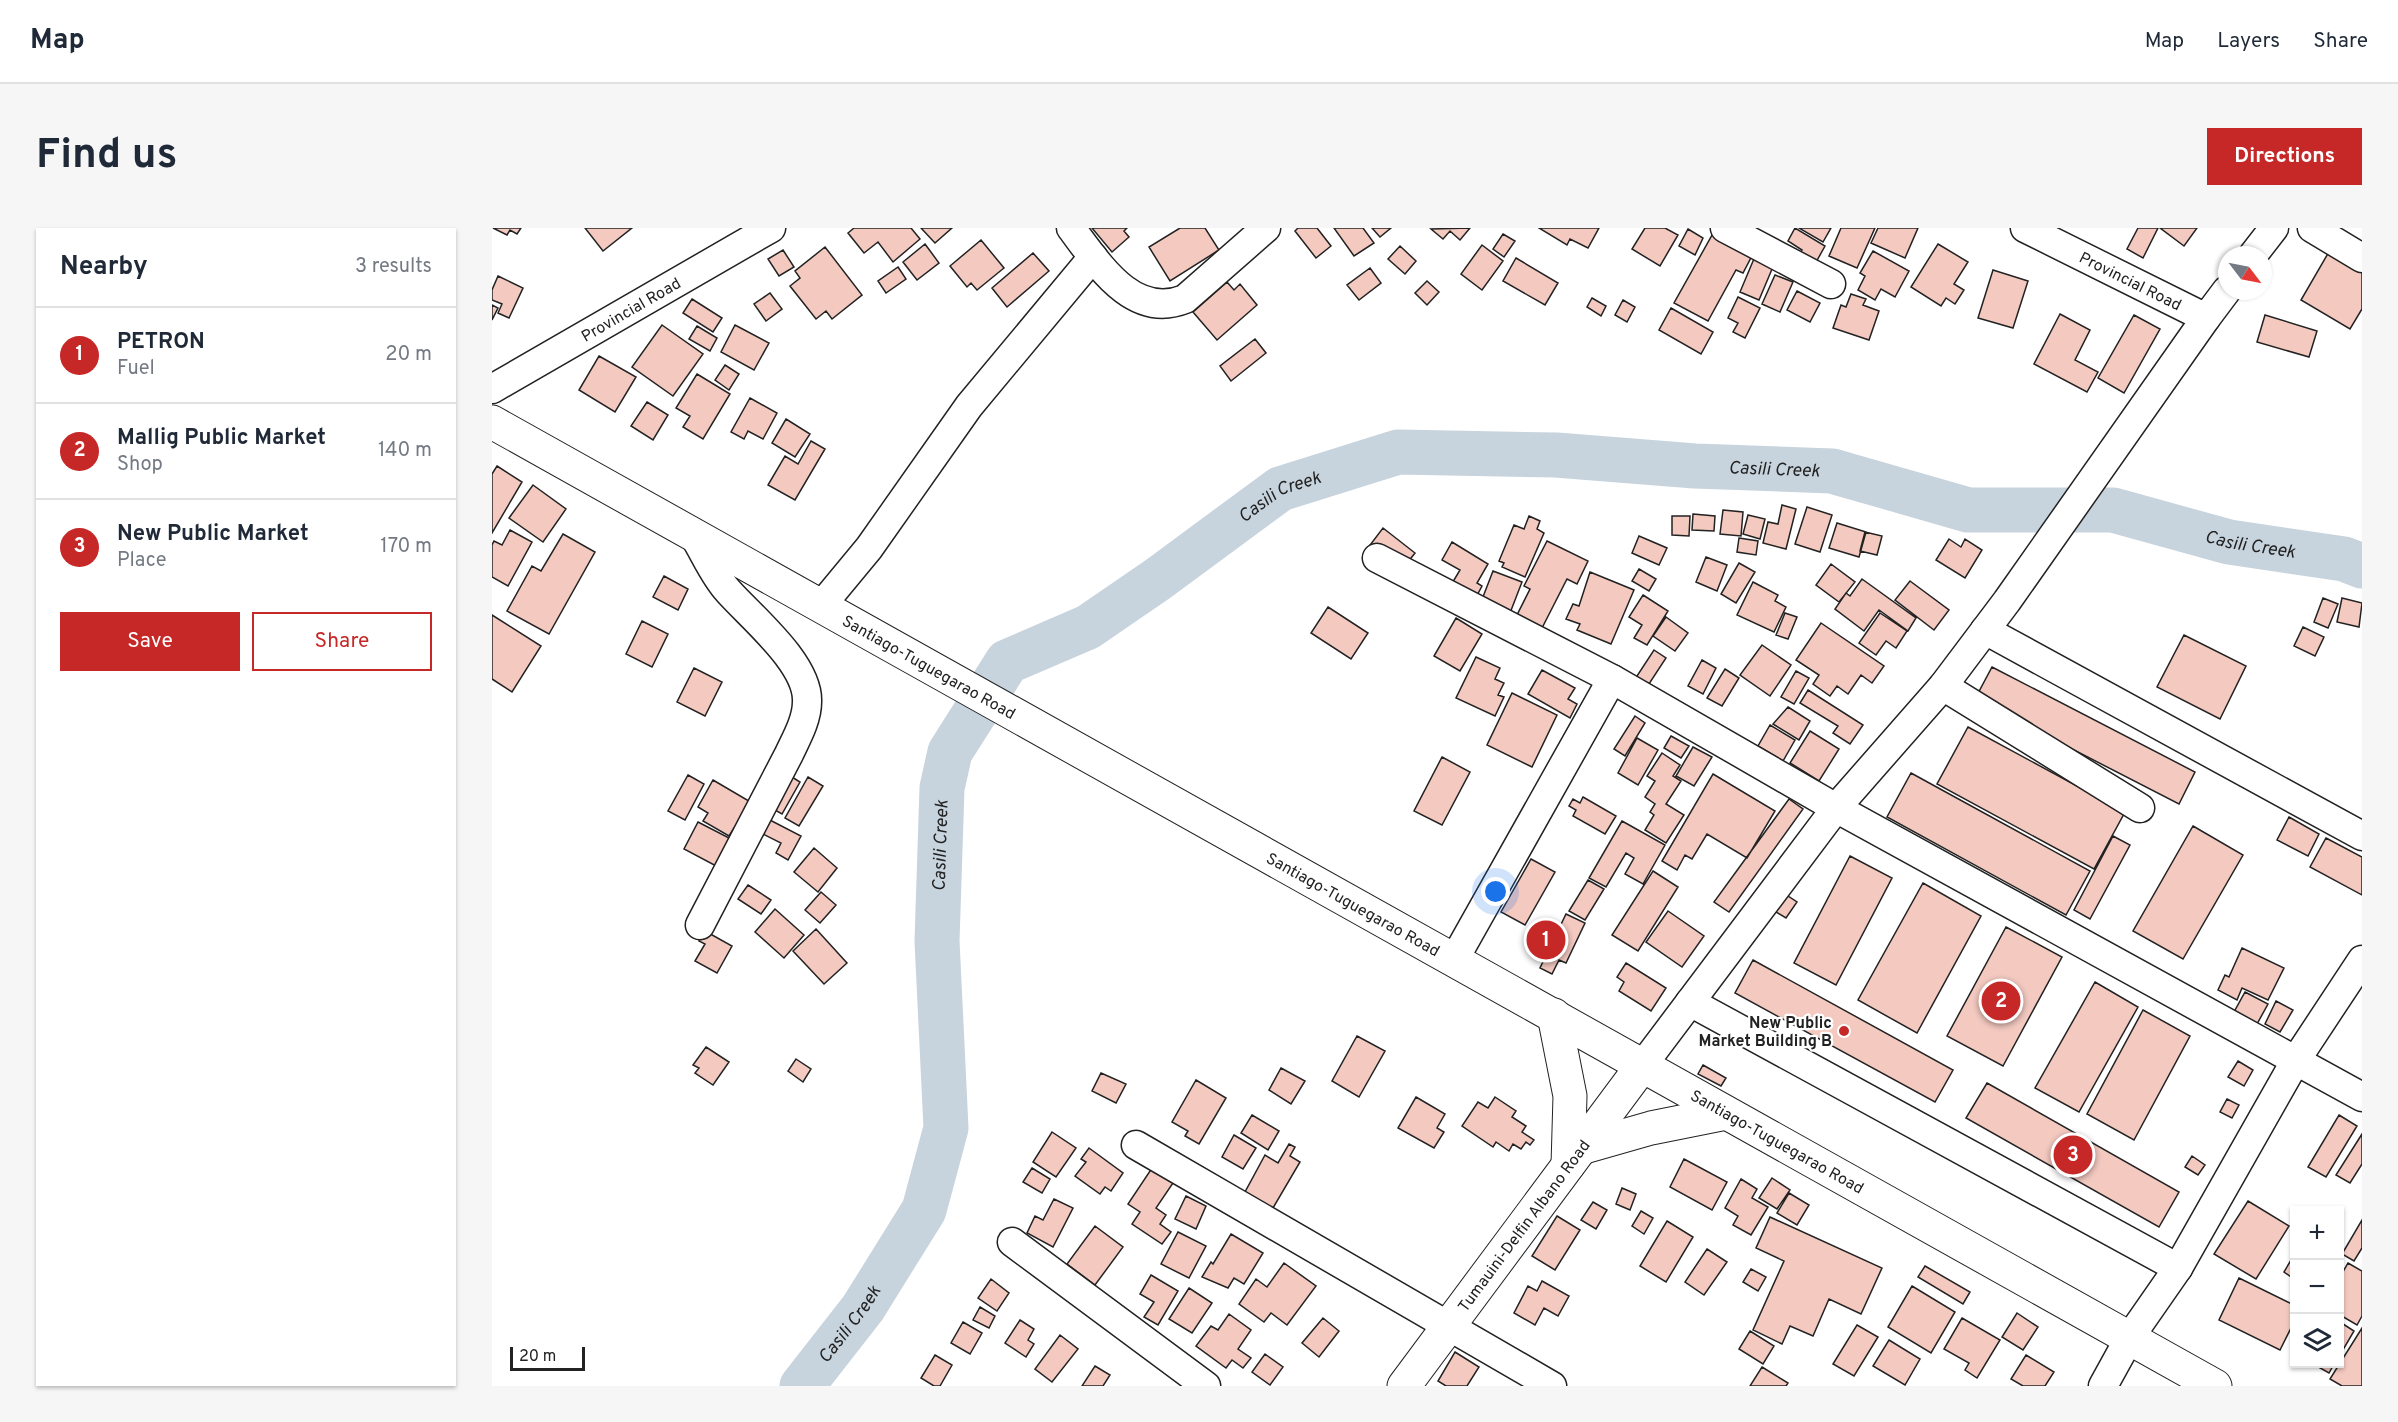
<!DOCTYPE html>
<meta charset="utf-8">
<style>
body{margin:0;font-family:Overpass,sans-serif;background:#f6f6f7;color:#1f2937}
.controls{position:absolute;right:18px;bottom:18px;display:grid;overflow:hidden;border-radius:0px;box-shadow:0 2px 4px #0004}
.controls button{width:54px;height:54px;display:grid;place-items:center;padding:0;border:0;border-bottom:2px solid #e0e1e3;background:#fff;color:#1f2937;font:30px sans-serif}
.compass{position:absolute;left:1726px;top:18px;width:54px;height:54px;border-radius:50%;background:#fff;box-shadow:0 2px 4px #0004;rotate:122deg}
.scale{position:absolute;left:18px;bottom:15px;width:75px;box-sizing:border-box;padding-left:6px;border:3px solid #222;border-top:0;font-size:16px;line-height:21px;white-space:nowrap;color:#222;-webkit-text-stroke:4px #fff;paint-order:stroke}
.you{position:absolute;left:1004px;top:664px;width:21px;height:21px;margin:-15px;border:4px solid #fff;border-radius:50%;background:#1a73e8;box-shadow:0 0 0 9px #1a73e833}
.badge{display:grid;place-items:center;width:39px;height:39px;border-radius:50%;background:#c62828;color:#fff;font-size:20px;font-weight:700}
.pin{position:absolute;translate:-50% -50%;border:3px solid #fff;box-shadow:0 2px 6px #0006}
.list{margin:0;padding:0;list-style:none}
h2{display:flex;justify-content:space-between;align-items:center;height:78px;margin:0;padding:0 24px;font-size:26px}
h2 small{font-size:20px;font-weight:400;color:#747a83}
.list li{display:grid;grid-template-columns:39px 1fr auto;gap:18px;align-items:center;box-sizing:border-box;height:96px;padding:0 24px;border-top:2px solid #e0e1e3}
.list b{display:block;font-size:22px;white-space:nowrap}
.list p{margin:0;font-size:20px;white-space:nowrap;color:#747a83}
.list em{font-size:20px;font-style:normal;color:#747a83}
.actions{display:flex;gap:12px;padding:18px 24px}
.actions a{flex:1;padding:14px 0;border:2px solid #c62828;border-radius:0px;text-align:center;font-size:21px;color:#c62828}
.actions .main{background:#c62828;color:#fff}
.icon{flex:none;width:33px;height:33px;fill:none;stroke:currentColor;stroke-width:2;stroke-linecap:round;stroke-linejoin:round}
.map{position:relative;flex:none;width:1870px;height:1158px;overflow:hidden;border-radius:0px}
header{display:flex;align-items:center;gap:36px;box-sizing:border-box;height:84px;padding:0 30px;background:#fff;border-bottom:2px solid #e0e1e3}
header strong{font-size:28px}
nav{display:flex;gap:33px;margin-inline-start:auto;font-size:21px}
.intro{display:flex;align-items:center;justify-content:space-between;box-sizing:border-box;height:144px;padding:0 36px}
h1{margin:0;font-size:42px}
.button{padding:15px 27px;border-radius:0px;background:#c62828;color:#fff;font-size:21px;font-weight:700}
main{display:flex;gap:36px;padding:0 36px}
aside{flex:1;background:#fff;border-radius:0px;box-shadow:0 2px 4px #0004}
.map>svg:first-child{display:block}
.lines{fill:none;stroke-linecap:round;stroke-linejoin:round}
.river{stroke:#c7d3dd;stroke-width:45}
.building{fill:#f3c9c0;stroke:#222;stroke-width:1.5}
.minor-casing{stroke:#222;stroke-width:31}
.major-casing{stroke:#222;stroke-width:35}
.highway-casing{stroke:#222;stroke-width:35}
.minor{stroke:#fff;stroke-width:28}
.major{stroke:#fff;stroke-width:33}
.highway{stroke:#fff;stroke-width:33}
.poi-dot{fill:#c62828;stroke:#fff;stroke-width:2}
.labels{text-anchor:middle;stroke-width:4.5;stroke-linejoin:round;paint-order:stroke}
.street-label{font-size:16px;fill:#222;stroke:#fff}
.poi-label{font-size:16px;font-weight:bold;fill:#222;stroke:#fff;text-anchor:end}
.water-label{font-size:18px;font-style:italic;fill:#222;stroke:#fff}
</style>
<header>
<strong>Map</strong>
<nav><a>Map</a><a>Layers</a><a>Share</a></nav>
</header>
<div class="intro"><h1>Find us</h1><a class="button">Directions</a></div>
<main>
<aside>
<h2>Nearby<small>3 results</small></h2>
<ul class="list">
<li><span class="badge">1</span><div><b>PETRON</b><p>Fuel</p></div><em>20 m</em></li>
<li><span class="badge">2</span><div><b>Mallig Public Market</b><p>Shop</p></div><em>140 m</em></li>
<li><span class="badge">3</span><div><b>New Public Market</b><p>Place</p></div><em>170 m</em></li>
</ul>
<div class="actions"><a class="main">Save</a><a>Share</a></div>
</aside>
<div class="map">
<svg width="1870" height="1158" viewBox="0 0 1870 1158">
<rect width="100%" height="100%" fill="#fff"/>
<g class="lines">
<path class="river" id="s1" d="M310 1158 371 1080 432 982 454 900 445 713 450 560 458 524 515 434 596 399 666 351 788 261 906 224 1064 227 1203 238 1340 243 1476 282H1621L1737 314 1852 331 1870 338"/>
</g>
<path class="building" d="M1 0H29L25 6 18 2 15 7Z
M93 0H140L111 23Z
M362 0H419L428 11 401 34 386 14 372 25 356 5Z
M429 0H460L443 15Z
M600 0H635L632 3 637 9 620 24Z
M688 0H713L727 22 678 53 657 19Z
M806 0H825L839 18 824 30 803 3Z
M842 0H871L882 15 862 28Z
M880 0H899L888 9Z
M978 0 968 12 958 3 951 11 939 1Z
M1047 0H1107L1096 20 1078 11 1075 17Z
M1153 0H1173L1186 7 1168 38 1140 21Z
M1224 0 1263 22 1251 45 1244 42 1216 93 1182 75Z
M1303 0 1333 18 1323 36 1307 26 1310 22 1296 13Z
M1307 0H1339L1331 14Z
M1349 0H1383L1365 40 1337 28Z
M1386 0H1426L1413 30 1379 15Z
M1646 0H1666L1651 30 1635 21Z
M1668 0H1705L1692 18Z
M1196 1 1211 10 1203 27 1187 18Z
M1011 6 1023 13 1012 29 1001 21Z
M489 12 512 40 485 62 479 55 475 59 458 38Z
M433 16 447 35 425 52 411 34Z
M1446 16 1476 34 1462 56 1472 62 1463 76 1454 70 1449 78 1419 59Z
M990 17 1011 33 990 62 969 46Z
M908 18 924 33 913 46 896 31Z
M333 19 370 67 340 91 334 83 324 91 298 58 308 50 303 43Z
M291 22 302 39 287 48 276 31Z
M1838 22 1870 41V81L1858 101 1809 72Z
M1381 23 1417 43 1403 69 1389 61 1383 72 1366 62 1373 48 1368 45Z
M541 25 557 43 515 79 500 60Z
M1264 26 1283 34 1267 72 1248 64Z
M1024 30 1066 55 1053 77 1011 53Z
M406 39 414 51 394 65 386 53Z
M878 40 889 55 867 72 855 57Z
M1501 42 1536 53 1521 100 1486 90Z
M1283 47 1301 54 1288 84 1270 76Z
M6 48 31 60 17 90 6 85 10 76 0 72V62Z
M935 53 947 64 935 77 923 65Z
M735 54 742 62 748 56 765 77 725 112 701 84Z
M1305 63 1328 75 1318 94 1295 82Z
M278 65 290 81 274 93 262 76Z
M1359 66 1374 71 1371 77 1387 83 1377 112 1341 100 1349 77 1354 79Z
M1246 69 1268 80 1253 110 1241 104 1246 95 1236 90Z
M1100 70 1114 78 1109 88 1095 79Z
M200 71 230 90 221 104 191 85Z
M1131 72 1143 79 1135 94 1123 87Z
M0 77 6 80 0 92Z
M1179 80 1221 104 1209 126 1167 102Z
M1568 86 1598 102 1583 132 1606 144 1595 164 1542 136Z
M1642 87 1668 101 1632 165 1606 150Z
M1773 87 1825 103 1817 129 1765 114Z
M170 97 211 126 181 168 140 139Z
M243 97 277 115 262 142 229 124Z
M205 98 225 110 218 123 197 111Z
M763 111 774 125 739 153 728 138Z
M107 128 144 149 123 184 87 162Z
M233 137 247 146 237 162 223 152Z
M205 146 238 166 211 211 191 199 198 188 184 180Z
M258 170 285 185 271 211 256 203 252 211 239 204Z
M155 174 176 187 161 212 139 198Z
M294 191 318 206 303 229 280 215Z
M319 213 333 221 303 272 276 257 293 228 306 236Z
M5 238 30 254 0 305V246Z
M41 257 74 281 51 314 17 290Z
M1290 277 1304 281 1294 321 1271 315 1276 294 1286 296Z
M1315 279 1340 287 1328 324 1303 316Z
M1231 282 1251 284 1249 308 1228 306Z
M1201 286 1223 288 1222 303 1200 302Z
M1256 287 1273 291 1268 311 1251 306Z
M1037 288 1048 293 1045 301 1052 305 1033 349 1010 339 1012 335 1007 333 1022 297 1032 301Z
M1180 288H1198L1197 308 1180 307Z
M1345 295 1374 304 1367 329 1337 320Z
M891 300 923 325 907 345 875 321Z
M18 302 40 314 16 358 0 349V317L2 313 10 317Z
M1373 304 1390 308 1385 327 1368 323Z
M71 306 103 324 57 406 15 383 40 338 49 343Z
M1147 308 1175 320 1167 337 1140 325Z
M1247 310 1266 313 1264 327 1245 324Z
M1457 311 1469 319 1473 311 1490 322 1473 350 1444 332Z
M1055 313 1096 333 1085 356 1075 351 1050 400 1025 387 1038 361 1032 358Z
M960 314 996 336 985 355 990 358 983 371 959 357 968 342 950 332Z
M1214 329 1235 337 1225 363 1204 354Z
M1247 335 1263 344 1244 375 1229 366Z
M1339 336 1363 354 1347 374 1324 357Z
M1147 341 1164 351 1157 363 1140 353Z
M1001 343 1030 354 1018 385 989 374Z
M1098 344 1142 362 1119 416 1085 402 1088 396 1074 391 1081 376 1087 378Z
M172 348 196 361 186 382 161 369Z
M1370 351 1424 390 1416 403 1387 382 1372 403 1343 381 1354 365 1358 368Z
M1418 353 1457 382 1442 402 1403 372Z
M1261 354 1286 367 1283 373 1294 379 1282 404 1245 387Z
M1151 367 1176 383 1155 417 1142 410 1150 397 1137 389Z
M1831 370 1846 376 1836 400 1822 394Z
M1850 370 1870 375 1867 399 1845 394Z
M836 379 876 405 859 431 819 405Z
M1293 385 1305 389 1296 411 1284 407Z
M1388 385 1415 403 1404 420 1394 413 1384 427 1367 415Z
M0 387 49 418 20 464 0 451Z
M1174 389 1196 405 1183 423 1161 408Z
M964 390 990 406 968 443 942 428Z
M150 393 176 406 160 439 134 426Z
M1329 395 1392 438 1380 455 1369 447 1356 466 1345 458 1338 468 1321 456 1327 447 1304 432Z
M1811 399 1832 409 1823 428 1802 418Z
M1692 407 1754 438 1728 491 1665 459Z
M1270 417 1299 437 1278 468 1248 447Z
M1162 422 1174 430 1155 459 1143 451Z
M984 429 1008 440 1003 451 1012 455 1006 467 1012 469 1003 488 964 470Z
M1210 432 1224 440 1211 466 1196 458Z
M1500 439 1703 544 1687 576 1483 471Z
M202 440 230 454 213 488 185 474Z
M1233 441 1247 450 1230 478 1215 470Z
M1050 442 1083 460 1076 471 1085 476 1078 490 1036 466Z
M1304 443 1317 450 1302 476 1289 469Z
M1316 462 1371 497 1358 516 1341 505 1346 498 1308 475Z
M1020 465 1065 487 1040 539 995 517Z
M1296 479 1318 493 1307 512 1281 496Z
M1143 488 1153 495 1133 528 1122 521Z
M1278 497 1303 512 1291 533 1266 518Z
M1476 499 1633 584 1602 641 1445 556Z
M1318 503 1347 521 1327 553 1298 535Z
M1179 508 1197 518 1189 530 1172 520Z
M1145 510 1166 522 1146 557 1126 545Z
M1201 519 1220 529 1202 558 1184 548Z
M1170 525 1188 537 1181 548 1189 553 1174 576 1192 587 1174 615 1153 602 1162 587 1158 584 1163 576 1153 569 1163 553 1155 548Z
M950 529 978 544 950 597 922 583Z
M292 544 308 554 290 586 274 577Z
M1419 545 1598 643 1574 687 1395 589Z
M1221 546 1283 583 1255 630 1215 606 1200 631 1193 627 1185 642 1170 633Z
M196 547 212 556 193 592 176 583Z
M316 549 331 558 307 598 293 590Z
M221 552 262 576 246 602 242 600 237 608 211 593 216 585 206 579Z
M1091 569 1124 588 1113 606 1081 588 1084 582 1077 578 1081 571 1088 575Z
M1297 571 1311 581 1237 684 1222 674Z
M1797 589 1827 606 1816 628 1785 612Z
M274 590 309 608 296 632 284 625 289 615 267 604Z
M1130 593 1173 617 1151 656 1133 646 1142 630 1134 625 1114 659 1097 650Z
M206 594 241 612 226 639 192 621Z
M1701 598 1751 627 1691 731 1641 703Z
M1621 608 1638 617 1598 691 1582 682Z
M1834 610 1870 629V667L1818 639Z
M322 620 345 640 326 664 302 644Z
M1358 628 1400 650 1344 757 1302 735Z
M1039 631 1063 644 1033 697 1009 684Z
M1161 643 1186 659 1146 723 1120 707Z
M1096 652 1112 661 1093 692 1077 683Z
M1431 655 1489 688 1425 805 1366 772Z
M256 657 279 672 269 686 246 671Z
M329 664 344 677 328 695 313 682Z
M1290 664 1305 674 1294 690 1279 681Z
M283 681 312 707 292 730 263 704Z
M1176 683 1212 708 1190 739 1154 714Z
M1074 686 1093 695 1074 735 1067 732 1060 746 1048 740Z
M1514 699 1570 729 1511 838 1455 808Z
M324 701 355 735 332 756 301 723Z
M213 703 240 718 225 745 203 733 213 716 207 713Z
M1750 720 1792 740 1776 772 1750 760 1745 772 1726 762 1733 747 1737 749Z
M1261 732 1461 842 1443 874 1243 765Z
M1134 735 1174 760 1159 783 1127 763 1132 754 1125 749Z
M1603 754 1646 779 1587 884 1543 860Z
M1753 764 1776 776 1765 796 1742 784Z
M1784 773 1801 782 1788 804 1773 796Z
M1651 782 1698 808 1642 912 1595 886Z
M865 808 893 823 867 869 840 853Z
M214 819 237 834 221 857 203 845 207 840 201 837Z
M304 831 319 841 311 854 296 843Z
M1746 833 1761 842 1752 858 1736 849Z
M1211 837 1234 850 1229 858 1206 846Z
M789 840 813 853 799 876 777 862Z
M609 845 634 856 624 875 600 863Z
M704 852 734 870 707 916 693 908 696 903 680 894Z
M1495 855 1687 964 1667 999 1474 890Z
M924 869 953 886 945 900 952 904 942 920 906 900Z
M1003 869 1024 883 1020 889 1034 898 1030 904 1042 912 1038 917 1034 914 1029 921 1021 916 1017 923 1004 914 1001 919 970 898 986 874 996 880Z
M1735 871 1747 877 1740 890 1728 884Z
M760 887 787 903 776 922 749 905Z
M1847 887 1865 898 1834 949 1816 939Z
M560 904 584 920 564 949 541 934Z
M1870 906V936L1858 955 1844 947Z
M742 907 764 920 751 941 730 929Z
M797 916 803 919 798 928 808 934 781 980 753 964 773 927 786 935Z
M597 920 631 945 619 963 613 959 608 966 583 948 594 934 589 931Z
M1700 928 1713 937 1706 947 1693 939Z
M1192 931 1235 954 1220 982 1178 959Z
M540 940 558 951 550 965 531 954Z
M660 940 681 955 664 980 674 987 668 996 679 1004 670 1016 640 996 648 984 636 976Z
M1280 950 1298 962 1285 981 1267 970Z
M1249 951 1265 961 1260 970 1276 979 1259 1007 1241 997 1246 988 1233 980Z
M1130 960 1144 966 1138 982 1124 976Z
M1297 965 1317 977 1305 997 1285 985Z
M694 968 714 978 704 1001 683 991Z
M562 971 581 980 561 1019 535 1005 543 988 551 992Z
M1756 973 1797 998 1764 1051 1722 1026Z
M1101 974 1115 982 1104 1001 1089 992Z
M1149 983 1161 990 1152 1006 1140 998Z
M1065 988 1088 1002 1063 1042 1040 1028Z
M1278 989 1390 1040 1369 1086 1337 1071 1321 1108 1298 1098 1290 1116 1261 1102 1292 1033 1264 1020Z
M1870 992V1020L1862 1033 1850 1026Z
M1175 993 1201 1009 1174 1054 1148 1038Z
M603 998 631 1019 603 1057 575 1036Z
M686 1004 714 1018 697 1050 669 1036Z
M739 1006 771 1025 752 1056 742 1050 736 1060 710 1049 719 1034 721 1036Z
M1215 1021 1235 1034 1212 1067 1193 1054Z
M1802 1027V1051L1792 1044Z
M792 1035 824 1058 795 1097 779 1085 772 1094 747 1076 764 1051 775 1059Z
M1856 1035 1870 1043V1088L1865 1097 1848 1087V1049Z
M1433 1038 1478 1064 1471 1076 1426 1049Z
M1259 1041 1274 1049 1266 1063 1251 1054Z
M659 1047 686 1063 666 1097 652 1089 662 1074 648 1066Z
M1747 1050 1802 1077V1094L1788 1122 1727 1092Z
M499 1051 517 1065 505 1083 486 1070Z
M1050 1053 1077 1068 1066 1088 1052 1080 1043 1097 1022 1085 1036 1058 1045 1063Z
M1420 1058 1463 1084 1439 1125 1396 1099Z
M697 1060 720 1075 700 1105 677 1091Z
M488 1079 503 1088 497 1100 481 1092Z
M1525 1085 1546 1099 1531 1122 1510 1109Z
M737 1086 759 1102 746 1121 759 1130 751 1140 740 1132 734 1140 704 1118 719 1098 726 1102Z
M831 1090 847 1103 827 1129 810 1115Z
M1470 1090 1508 1112 1485 1150 1473 1142 1477 1135 1452 1121Z
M528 1092 542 1101 536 1112 542 1116 534 1129 513 1115Z
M471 1094 490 1105 478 1126 459 1115Z
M1848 1094 1862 1103 1848 1127Z
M1365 1097 1386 1109 1362 1148 1341 1136Z
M1870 1100V1158H1850L1838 1151Z
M1258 1103 1282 1118 1271 1136 1247 1121Z
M568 1107 586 1121 560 1154 543 1141Z
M1397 1112 1428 1131 1413 1157 1381 1138Z
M963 1124 987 1139 975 1158H954L946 1153Z
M773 1126 791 1139 778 1157 760 1144Z
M443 1127 460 1137 448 1158H442L429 1150Z
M1534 1127 1562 1144 1553 1158H1531L1519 1151Z
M1821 1136H1842L1837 1145Z
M603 1138 618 1147 611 1158H590Z
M1270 1139 1296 1155 1294 1158H1258Z"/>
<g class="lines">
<defs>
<g id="minor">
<path d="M579 0C607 37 641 92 693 71L774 0"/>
<path d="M1233 0 1339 56"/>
<path id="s2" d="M1533 0 1714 90 1735 62"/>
<path d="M1820 0 1870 30"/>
<path d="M1761 27 1782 0"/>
<path id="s3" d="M0 161 279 0"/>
<path d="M202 308C213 326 222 348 236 363 259 389 317 436 315 474 315 492 304 511 297 526L208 697"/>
<path d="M885 330 1120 451 1344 580 1870 869"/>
<path d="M329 378 377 320 477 178 601 29"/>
<path d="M1493 402 1870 608"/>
<path d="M1451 458 1648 580"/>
<path d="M962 732 1120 451"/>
<path d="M1198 774 1686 1040"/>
<path d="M1150 838 1344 580 1451 458 1515 373 1714 90"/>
<path d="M644 917 1060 1158"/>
<path d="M520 1014 714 1158"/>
<path d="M1611 1158 1638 1109 1686 1040 1804 832 1870 732"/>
</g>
<g id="major">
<path id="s4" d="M912 1158 1150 838"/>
</g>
<g id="highway">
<path id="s5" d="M0 194 1723 1158"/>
<path d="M1062 787 1078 868 1076 937"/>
<path d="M1089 920 1159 900 1234 885"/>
</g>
</defs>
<use href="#minor" class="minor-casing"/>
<use href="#major" class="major-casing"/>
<use href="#highway" class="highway-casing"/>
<use href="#minor" class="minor"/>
<use href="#major" class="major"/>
<use href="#highway" class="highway"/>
</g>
<circle class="poi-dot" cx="1352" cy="803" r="6"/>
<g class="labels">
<g class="street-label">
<text dy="6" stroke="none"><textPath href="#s2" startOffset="118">Provincial Road</textPath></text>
<text dy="6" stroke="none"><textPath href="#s3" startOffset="160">Provincial Road</textPath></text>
<text dy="6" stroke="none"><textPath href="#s5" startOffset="501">Santiago-Tuguegarao Road</textPath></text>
<text dy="6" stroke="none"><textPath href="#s5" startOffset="987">Santiago-Tuguegarao Road</textPath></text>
<text dy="6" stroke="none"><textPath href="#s5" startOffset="1473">Santiago-Tuguegarao Road</textPath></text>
<text dy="6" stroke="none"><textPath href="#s4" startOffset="200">Tumauini-Delfin Albano Road</textPath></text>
</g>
<g class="poi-label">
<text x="1340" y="800">New Public<tspan x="1340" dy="18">Market Building B</tspan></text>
</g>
<g class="water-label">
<text dy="6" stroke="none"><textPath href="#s1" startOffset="1608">Casili Creek</textPath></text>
<text dy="6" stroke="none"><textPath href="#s1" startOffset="1104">Casili Creek</textPath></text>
<text dy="6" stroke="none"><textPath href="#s1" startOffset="2094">Casili Creek</textPath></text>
<text dy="6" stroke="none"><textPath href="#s1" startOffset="582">Casili Creek</textPath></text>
<text dy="6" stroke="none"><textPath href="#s1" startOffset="78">Casili Creek</textPath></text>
</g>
</g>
</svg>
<div class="controls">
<button>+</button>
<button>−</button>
<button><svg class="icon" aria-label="layers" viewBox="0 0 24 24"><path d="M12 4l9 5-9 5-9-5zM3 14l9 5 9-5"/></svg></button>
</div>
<svg class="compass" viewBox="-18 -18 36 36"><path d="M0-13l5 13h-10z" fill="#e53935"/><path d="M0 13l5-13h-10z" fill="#747a83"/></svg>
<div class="scale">20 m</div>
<div class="you"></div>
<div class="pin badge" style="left:1054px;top:712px">1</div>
<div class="pin badge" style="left:1509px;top:773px">2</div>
<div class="pin badge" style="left:1581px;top:927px">3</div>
</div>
</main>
